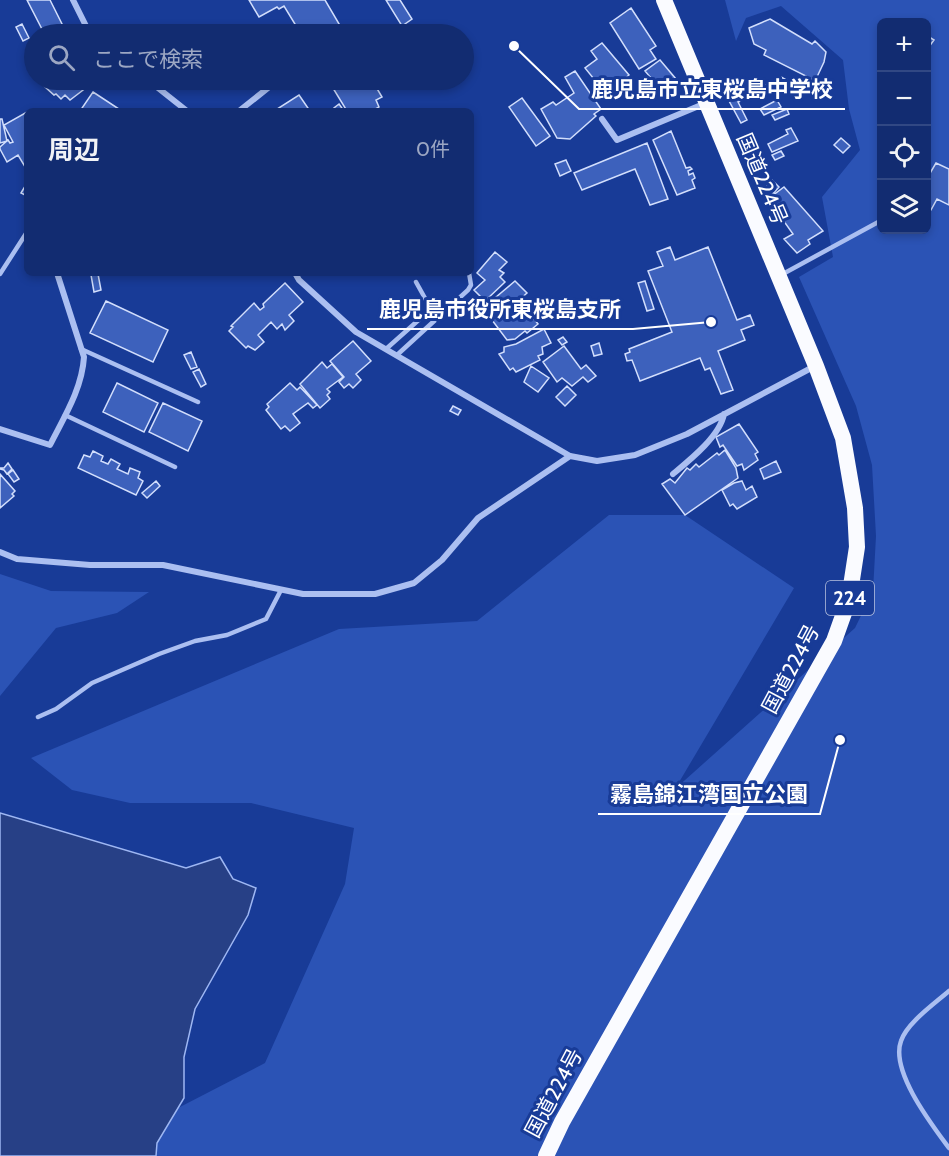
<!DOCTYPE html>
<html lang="ja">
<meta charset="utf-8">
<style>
body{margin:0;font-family:Cabin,"Noto Sans JP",sans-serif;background:#1f3879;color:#f1f3f6}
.controls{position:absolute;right:18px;top:18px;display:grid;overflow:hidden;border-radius:9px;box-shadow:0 3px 9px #0003}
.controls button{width:54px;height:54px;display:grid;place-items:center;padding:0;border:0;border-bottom:2px solid #314884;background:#122c71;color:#f1f3f6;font:30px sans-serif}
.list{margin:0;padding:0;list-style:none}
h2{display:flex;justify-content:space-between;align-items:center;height:78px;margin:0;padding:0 24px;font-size:26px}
h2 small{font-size:20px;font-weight:400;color:#9ca7c3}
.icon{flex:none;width:33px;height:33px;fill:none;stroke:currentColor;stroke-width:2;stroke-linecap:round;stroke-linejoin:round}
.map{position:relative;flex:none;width:949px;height:1156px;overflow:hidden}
.search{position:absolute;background:#122c71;box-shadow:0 3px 9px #0003;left:24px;top:24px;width:450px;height:66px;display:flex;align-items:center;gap:15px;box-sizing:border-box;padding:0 21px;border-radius:33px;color:#9ca7c3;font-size:22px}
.panel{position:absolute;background:#122c71;box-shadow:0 3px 9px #0003;left:24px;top:108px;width:450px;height:168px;border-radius:9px}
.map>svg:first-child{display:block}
.green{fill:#2b53b5;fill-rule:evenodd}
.water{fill:#274086;stroke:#9eb7f3;stroke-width:1.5}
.building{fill:#3d61bc;stroke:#d2defc;stroke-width:1.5}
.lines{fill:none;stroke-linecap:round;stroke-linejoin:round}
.service{stroke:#abbff1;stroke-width:4.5}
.minor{stroke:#abbff1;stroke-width:6}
.trunk{stroke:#fafbff;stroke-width:16}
.labels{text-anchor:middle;stroke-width:6;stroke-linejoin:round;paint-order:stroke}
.shield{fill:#183b97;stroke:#bac4e0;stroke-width:1.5}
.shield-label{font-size:20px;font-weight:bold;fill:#fff}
.street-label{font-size:21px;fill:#fff;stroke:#183b97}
.leader{fill:none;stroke:#fff;stroke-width:2}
.callout-dot{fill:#fff;stroke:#183b97;stroke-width:2}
.callout-label{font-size:22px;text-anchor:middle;font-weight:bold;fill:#fff;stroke:#183b97;stroke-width:6;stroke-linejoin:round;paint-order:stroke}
</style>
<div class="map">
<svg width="949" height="1156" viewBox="0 0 949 1156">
<rect width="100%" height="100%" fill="#183b97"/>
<path class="green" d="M725 0H949V1156H0V1013L118 1139 265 1063 345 884 354 828 251 803H130L72 790 31 758 339 629 477 621 609 515H685L794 588 675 789 855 628 873 591 876 536 872 465 856 406 799 277 833 257 822 197 860 150 849 109 843 60 781 6 746 18 736 41ZM882 22H926V230H882Z
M0 574 51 591 149 592 117 613 56 628 0 696Z"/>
<path class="water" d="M0 813 186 868 220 857 233 879 256 888 248 915 195 1009 184 1057V1098L157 1143 156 1156H0Z"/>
<path class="building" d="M27 0H50L64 28 52 34 50 30 44 33Z
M249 0H325L345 34H301L284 6 279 9 277 7 259 17Z
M386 0H400L412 19 402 26Z
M631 8 656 46 650 50 656 59 639 69 610 23Z
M770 19 812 44 815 41 826 52 824 62 816 79 813 77 808 86 803 82 806 76 764 55 766 50 754 44 749 28Z
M22 24 29 38 23 41 16 27Z
M926 35 934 40 926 51Z
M602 43 629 75 606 94 585 68 597 59 591 51Z
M660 60 676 79 662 91 645 71Z
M575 71 601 109 594 114 596 116 570 139 557 138 541 109 553 102 556 105 574 93 565 77Z
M781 77 790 82 787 89 777 84Z
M51 80H87L91 84 70 100 65 95 61 99 56 94 54 95 44 86Z
M328 80H372L382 97 376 100 379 107 372 111H347Z
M798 82 803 84 801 90 795 87Z
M771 83 774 88 766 92 763 86Z
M93 92 122 111H80Z
M739 93 743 100 738 102 747 120 741 123 728 99Z
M299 95 310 111H274Z
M522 98 550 136 536 146 509 107Z
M777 100 781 107 764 115 760 109Z
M339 104 344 111H336L334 108Z
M787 109 789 114 775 120 772 115Z
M27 112V170L18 155 7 162 0 149V147L8 140 10 143 13 142 4 125Z
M0 119H2L7 141 0 143Z
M791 128 798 141 772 152 768 144 788 134 786 130Z
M671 131 686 168 690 167 692 169 688 171 689 175 693 173 695 178 692 180 695 188 677 195 653 140Z
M841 138 850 146 843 153 834 145Z
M647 143 668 199 650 205 635 169 582 190 574 173Z
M781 151 784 156 775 160 772 155Z
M566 160 571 171 560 176 555 164Z
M936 163 949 169V205L937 199 931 210 926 209V180Z
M772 180 779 187 770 197 763 191Z
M27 183V196L21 193Z
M784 187 823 231 808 240 810 244 797 253 784 239 793 234 783 220 787 217 772 196Z
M670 247 675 260 708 247 737 320 750 315 754 325 741 330 745 340 718 351 733 390 721 394 710 368 705 370 700 358 640 381 632 360 627 361 625 354 630 352 629 349 672 332 648 271 663 266 657 252Z
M495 252 507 262 499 270 504 273 500 277 505 282 485 301 474 290 485 280 477 273Z
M98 274 101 290 94 292 91 275Z
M515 281 527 293 519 300 538 324 527 333 525 331 515 339 507 340 483 308Z
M645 281 654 309 647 311 638 283Z
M285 283 303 302 289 315 294 321 285 330 282 324 277 329 271 322 258 335 264 342 255 350 248 346 246 348 229 331 233 327 231 326 254 303 260 310 264 307 263 304Z
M106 301 168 330 153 362 90 333Z
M544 329 551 343 542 347 543 354 538 356 540 360 516 372 513 368 510 370 499 354 504 352V347L516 344Z
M563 337 567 342 562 345 558 340Z
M353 341 371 361 356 374 361 380 353 388 349 384 344 388 339 382 344 377 330 361Z
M599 343 602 354 594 356 591 346Z
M564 346 581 369 586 365 596 376 588 382 583 377 572 386 562 378 557 382 543 362Z
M191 352 197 367 191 369 184 355Z
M322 362 327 368 332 364 343 377 327 389 330 392 327 395 330 399 320 408 300 384Z
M531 366 549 378 538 392 524 382Z
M199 369 206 384 201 387 193 372Z
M117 383 158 403 144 432 103 412Z
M290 383 297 390 300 387 317 405 313 408 308 403 293 414 300 423 290 431 285 426 281 429 266 410 269 407 267 404Z
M567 386 576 395 565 406 556 397Z
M163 403 202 421 188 451 149 432Z
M453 406 461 410 458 415 450 411Z
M739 424 758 452 755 454 758 460 744 470 742 464 737 466 723 445 720 447 716 437Z
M725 450 736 468 738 478 685 515 662 484 670 479 675 483 687 468 690 470 696 464 699 467 717 453 719 455Z
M93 451 103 456 101 461 108 464 111 459 120 464 117 469 128 474 130 468 140 472 138 478 143 481 136 495 78 468 84 455 90 457Z
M776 461 781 472 764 479 760 469Z
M8 463 12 469 7 474 4 470 0 469V468H4Z
M13 470 19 479 14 482 8 474Z
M0 474 15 491 12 494 14 496 0 508Z
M156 481 160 486 147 498 142 493Z
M742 481 746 490 752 486 757 497 737 509 733 504 730 506 722 490 734 483Z"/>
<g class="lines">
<path class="service" d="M0 274 27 232
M781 275 882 220
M81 349 198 402
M386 349 431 309 416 282
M397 355 468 290 471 285 469 273
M65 415 175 467
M38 717 56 709 92 683 159 654 195 641 227 635 266 619 281 590
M949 991C934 1004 907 1023 901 1041 890 1071 932 1125 949 1148"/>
<path class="minor" d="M73 0 90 34
M91 80 94 86
M148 80 187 111
M239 111 278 80
M602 119 617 140 706 103
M295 273 299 280 356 332 570 456 597 461 635 455 687 434 815 366
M0 429 50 445C64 417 82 389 84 357L57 273
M673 474C690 460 720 436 724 414
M0 552 17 559 90 565H163L303 594H375L414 583 442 560 478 518 570 456"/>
<path class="trunk" d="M546 1156 562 1122 834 641 849 599 857 547 855 508 843 438 816 366 664 0"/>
</g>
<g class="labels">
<rect class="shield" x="826" y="581" width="48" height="34" rx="4.5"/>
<g class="shield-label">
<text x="850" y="605">224</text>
</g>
<g class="street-label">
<text transform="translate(762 179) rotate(67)" y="7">国道224号</text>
<text transform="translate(791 669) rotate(-62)" y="7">国道224号</text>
<text transform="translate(554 1093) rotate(-62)" y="7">国道224号</text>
</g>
</g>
<path class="leader" d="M514 46L579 109H845M711 322L633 329H367M840 740L820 814H598"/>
<g class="callout-dot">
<circle cx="514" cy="46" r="6"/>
<circle cx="711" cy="322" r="6"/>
<circle cx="840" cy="740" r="6"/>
</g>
<g class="callout-label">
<text x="712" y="97">鹿児島市立東桜島中学校</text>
<text x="500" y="317">鹿児島市役所東桜島支所</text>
<text x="709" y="802">霧島錦江湾国立公園</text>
</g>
</svg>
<div class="controls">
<button>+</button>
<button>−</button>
<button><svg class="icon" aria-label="locate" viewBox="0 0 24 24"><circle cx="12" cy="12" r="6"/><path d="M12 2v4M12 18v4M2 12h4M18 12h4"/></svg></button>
<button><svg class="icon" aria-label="layers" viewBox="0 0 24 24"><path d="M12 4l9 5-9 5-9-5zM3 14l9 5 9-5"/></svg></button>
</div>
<div class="search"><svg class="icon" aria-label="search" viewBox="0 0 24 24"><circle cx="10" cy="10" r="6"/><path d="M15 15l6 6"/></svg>ここで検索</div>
<section class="panel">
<h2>周辺<small>0件</small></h2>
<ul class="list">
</ul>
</section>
</div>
